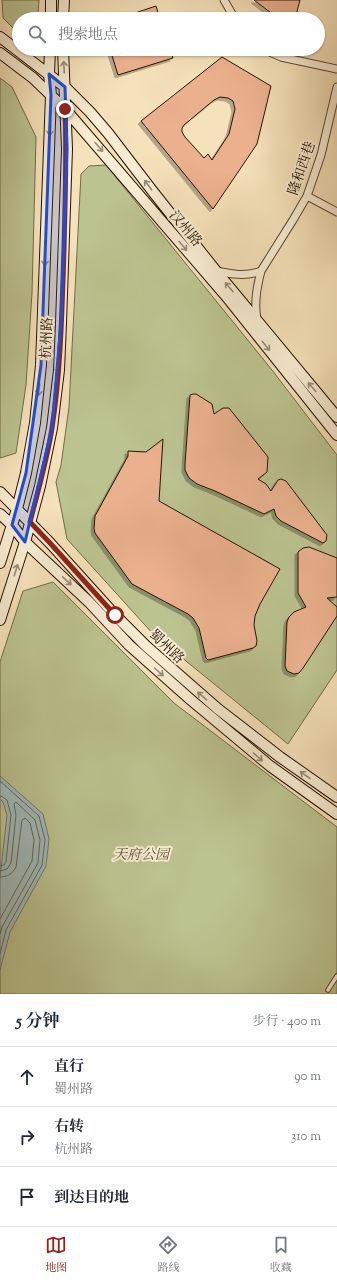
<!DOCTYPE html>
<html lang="zh">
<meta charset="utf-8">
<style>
body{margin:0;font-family:"Sorts Mill Goudy","Noto Serif SC",serif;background:#f2f2f3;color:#1f2937}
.stop{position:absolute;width:12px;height:12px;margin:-9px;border:3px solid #8f2418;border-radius:50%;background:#fff}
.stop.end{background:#8f2418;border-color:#fff;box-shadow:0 1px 4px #0008}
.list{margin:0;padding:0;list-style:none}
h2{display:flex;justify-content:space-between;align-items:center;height:52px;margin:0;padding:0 16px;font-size:17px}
h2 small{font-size:13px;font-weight:400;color:#747a83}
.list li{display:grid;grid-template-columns:26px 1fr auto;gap:12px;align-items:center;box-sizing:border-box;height:60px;padding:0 16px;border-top:1px solid #e0e1e3}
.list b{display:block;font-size:15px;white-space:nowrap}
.list p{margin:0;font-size:13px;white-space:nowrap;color:#747a83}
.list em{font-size:13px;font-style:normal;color:#747a83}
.icon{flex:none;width:22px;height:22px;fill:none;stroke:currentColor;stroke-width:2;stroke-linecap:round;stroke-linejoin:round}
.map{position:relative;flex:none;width:337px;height:994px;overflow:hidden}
.search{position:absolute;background:#fff;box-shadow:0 1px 3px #0004;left:12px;right:12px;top:12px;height:44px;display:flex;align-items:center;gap:10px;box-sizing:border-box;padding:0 14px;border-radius:22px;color:#747a83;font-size:15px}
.sheet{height:232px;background:#fff}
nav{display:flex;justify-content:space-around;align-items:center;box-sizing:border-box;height:56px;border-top:1px solid #e0e1e3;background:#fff;font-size:11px;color:#747a83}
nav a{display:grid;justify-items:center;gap:2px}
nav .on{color:#8f2418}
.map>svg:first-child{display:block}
.green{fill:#bbc390;stroke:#706b4a}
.water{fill:#a1bbbb;stroke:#6f7872}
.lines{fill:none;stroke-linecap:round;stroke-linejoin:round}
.shore{stroke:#626760;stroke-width:1}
.building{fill:#ebb18f;stroke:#241304;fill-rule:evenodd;filter:url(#shadow)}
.lane-casing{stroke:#584632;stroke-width:5.5}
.street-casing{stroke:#584632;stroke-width:9}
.secondary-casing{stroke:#241304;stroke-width:12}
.lane{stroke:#f8ecd2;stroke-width:3.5}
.street{stroke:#f8ecd2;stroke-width:7}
.secondary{stroke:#f8ecd2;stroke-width:10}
.oneway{stroke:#998a75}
.route{stroke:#8f2418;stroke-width:5}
.marked{fill:#1d4ed8;fill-opacity:0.2;stroke:#1d4ed8;stroke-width:3;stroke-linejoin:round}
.labels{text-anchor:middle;stroke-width:4;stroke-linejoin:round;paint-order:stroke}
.street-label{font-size:14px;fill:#241304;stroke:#f8ecd2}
.park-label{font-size:14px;font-style:italic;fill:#595135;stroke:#f8ecd2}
</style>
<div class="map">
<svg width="337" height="994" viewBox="0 0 337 994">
<defs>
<filter id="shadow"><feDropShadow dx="-3" dy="3" stdDeviation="0" flood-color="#0004"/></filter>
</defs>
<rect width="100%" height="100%" fill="#f5e1ba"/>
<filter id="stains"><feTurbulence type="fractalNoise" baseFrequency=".005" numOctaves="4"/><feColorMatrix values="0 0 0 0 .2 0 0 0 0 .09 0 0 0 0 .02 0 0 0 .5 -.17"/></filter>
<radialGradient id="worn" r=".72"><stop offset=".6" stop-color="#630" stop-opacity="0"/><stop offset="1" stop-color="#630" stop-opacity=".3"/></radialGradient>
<path class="green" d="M2 0H39L38 13 30 19H19V26L14 29 3 18Z
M0 78 12 87 36 137 32 293 26 385 16 453 0 458Z
M106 165 272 370 337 455V670L288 744 154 635 67 539 56 482 61 465 69 407 81 174 89 166Z
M53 582 174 703 337 827V994H0V662L23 591Z"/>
<path class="water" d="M0 776 43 814 49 839 46 866 10 932 0 970V878L7 815 3 802 0 799Z"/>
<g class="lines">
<path class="shore" d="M0 781 39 816 45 840 42 865 6 930 0 954
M0 796 3 797 7 800 11 815 6 862 4 865 0 866
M0 871 7 869 11 863 16 815 14 804 16 802 35 820 40 840 38 863 2 927 0 934
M0 877C8 877 13 873 16 867L22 820 25 818 30 823 34 840 32 861 0 919"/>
</g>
<path class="building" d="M254 0H300L295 19H279Z
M156 6 160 19H121L120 18Z
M110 49H170L173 58 118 75Z
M222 57 271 86 257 144 213 209 141 121ZM220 97 228 98 233 101 235 109 229 134 212 160 208 154 204 158 185 137 182 132V128L184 125 214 100Z
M193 394H196L212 404 214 414 223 408H229L268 457 267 472 258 479 266 484 271 491 278 480 281 479 286 481 327 535 326 541 323 543 281 521 276 516 274 509 264 514 215 491 197 484 189 478 185 470V464L190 395Z
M163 439 159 501 280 569 260 604 255 616 254 625 257 641 256 646 253 648 208 660 206 658 199 628 193 618 188 614 132 584 95 533 94 529 95 516 128 456V451L146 452Z
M309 547 337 558V597L327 598 337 607V616L303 668 299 673 294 674 287 671 285 666 287 622 289 617 294 612 306 607 298 593V552L303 548Z"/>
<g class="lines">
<defs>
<path id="lane" d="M328 990 337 976"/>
<path id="street" d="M224 0 235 19
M263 49 281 57 337 69
M307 196 337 212
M216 271C231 274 246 277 261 271 257 287 254 302 257 319
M261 271 293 220 307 196 321 155 337 87"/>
<path id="secondary" d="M51 19V0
M63 19 64 0
M0 37 65 87 90 112 108 133 154 193 216 271 337 417
M0 53 33 78 65 109 226 296 337 435
M0 492 50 543 115 615 146 646 218 709 280 757 337 797
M0 514 12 525 25 542 89 602 129 645 191 700 270 766 337 814
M0 563 17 509 26 473 35 423 41 365 51 95 49 74 50 49
M0 620 25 542 40 486 52 428 59 370 61 323 67 149 63 49"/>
</defs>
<use href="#lane" class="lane-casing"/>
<use href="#street" class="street-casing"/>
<use href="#secondary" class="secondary-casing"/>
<use href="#lane" class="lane"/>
<use href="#street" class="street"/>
<use href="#secondary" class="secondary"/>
</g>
<defs><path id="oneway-shaft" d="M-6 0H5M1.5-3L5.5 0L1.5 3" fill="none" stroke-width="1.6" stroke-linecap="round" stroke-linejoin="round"/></defs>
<g class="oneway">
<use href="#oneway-shaft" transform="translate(64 67) rotate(-93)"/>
<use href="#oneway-shaft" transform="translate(50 130) rotate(92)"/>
<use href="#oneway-shaft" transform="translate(99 147) rotate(49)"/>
<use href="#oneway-shaft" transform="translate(148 185) rotate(-127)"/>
<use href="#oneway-shaft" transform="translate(183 246) rotate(50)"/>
<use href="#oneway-shaft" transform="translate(45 260) rotate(92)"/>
<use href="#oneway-shaft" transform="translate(229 287) rotate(-130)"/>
<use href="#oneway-shaft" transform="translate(266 346) rotate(51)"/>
<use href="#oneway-shaft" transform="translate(312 387) rotate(-130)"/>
<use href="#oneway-shaft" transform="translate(39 390) rotate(97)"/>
<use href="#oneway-shaft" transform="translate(16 570) rotate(-73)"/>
<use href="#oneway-shaft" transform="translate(67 581) rotate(43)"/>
<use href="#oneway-shaft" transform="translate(159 672) rotate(42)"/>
<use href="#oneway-shaft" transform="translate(202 696) rotate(-139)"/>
<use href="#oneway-shaft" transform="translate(258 757) rotate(41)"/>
<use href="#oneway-shaft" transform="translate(305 775) rotate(-145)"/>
</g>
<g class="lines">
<path class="route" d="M65 109C67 156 65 202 64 249 62 308 61 369 52 428 47 460 38 491 30 522L50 543 115 615"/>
</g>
<path class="marked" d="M49 74 65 87 67 149 61 323 52 428 25 542 12 525 26 473 41 365 51 95Z"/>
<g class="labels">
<g class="street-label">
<text transform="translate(301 168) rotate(-71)" y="5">隆和西巷</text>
<text transform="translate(186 228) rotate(50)" y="5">汉州路</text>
<text transform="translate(46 338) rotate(-87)" y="5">杭州路</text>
<text transform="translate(167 646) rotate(43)" y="5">蜀州路</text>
</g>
<g class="park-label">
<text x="141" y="859">天府公园</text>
</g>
</g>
<rect width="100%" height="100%" filter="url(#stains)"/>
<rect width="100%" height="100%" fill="url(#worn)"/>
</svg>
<div class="stop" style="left:115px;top:615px"></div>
<div class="stop end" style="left:65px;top:109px"></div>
<div class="search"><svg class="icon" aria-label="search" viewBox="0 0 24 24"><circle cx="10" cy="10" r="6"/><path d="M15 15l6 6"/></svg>搜索地点</div>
</div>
<section class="sheet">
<h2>5 分钟<small>步行 · 400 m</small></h2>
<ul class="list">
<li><svg class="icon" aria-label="ahead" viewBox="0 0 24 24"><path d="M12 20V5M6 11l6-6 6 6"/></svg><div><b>直行</b><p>蜀州路</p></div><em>90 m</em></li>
<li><svg class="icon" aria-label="right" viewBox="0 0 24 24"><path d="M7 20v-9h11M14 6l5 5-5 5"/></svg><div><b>右转</b><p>杭州路</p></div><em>310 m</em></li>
<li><svg class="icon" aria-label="arrive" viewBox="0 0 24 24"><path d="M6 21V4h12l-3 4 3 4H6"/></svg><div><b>到达目的地</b></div></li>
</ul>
</section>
<nav>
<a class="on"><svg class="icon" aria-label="map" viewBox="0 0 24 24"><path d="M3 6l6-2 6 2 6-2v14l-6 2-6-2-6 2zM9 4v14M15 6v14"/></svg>地图</a>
<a><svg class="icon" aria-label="directions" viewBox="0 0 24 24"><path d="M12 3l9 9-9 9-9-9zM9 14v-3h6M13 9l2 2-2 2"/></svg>路线</a>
<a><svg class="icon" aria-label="saved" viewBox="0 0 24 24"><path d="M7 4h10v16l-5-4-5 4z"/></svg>收藏</a>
</nav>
